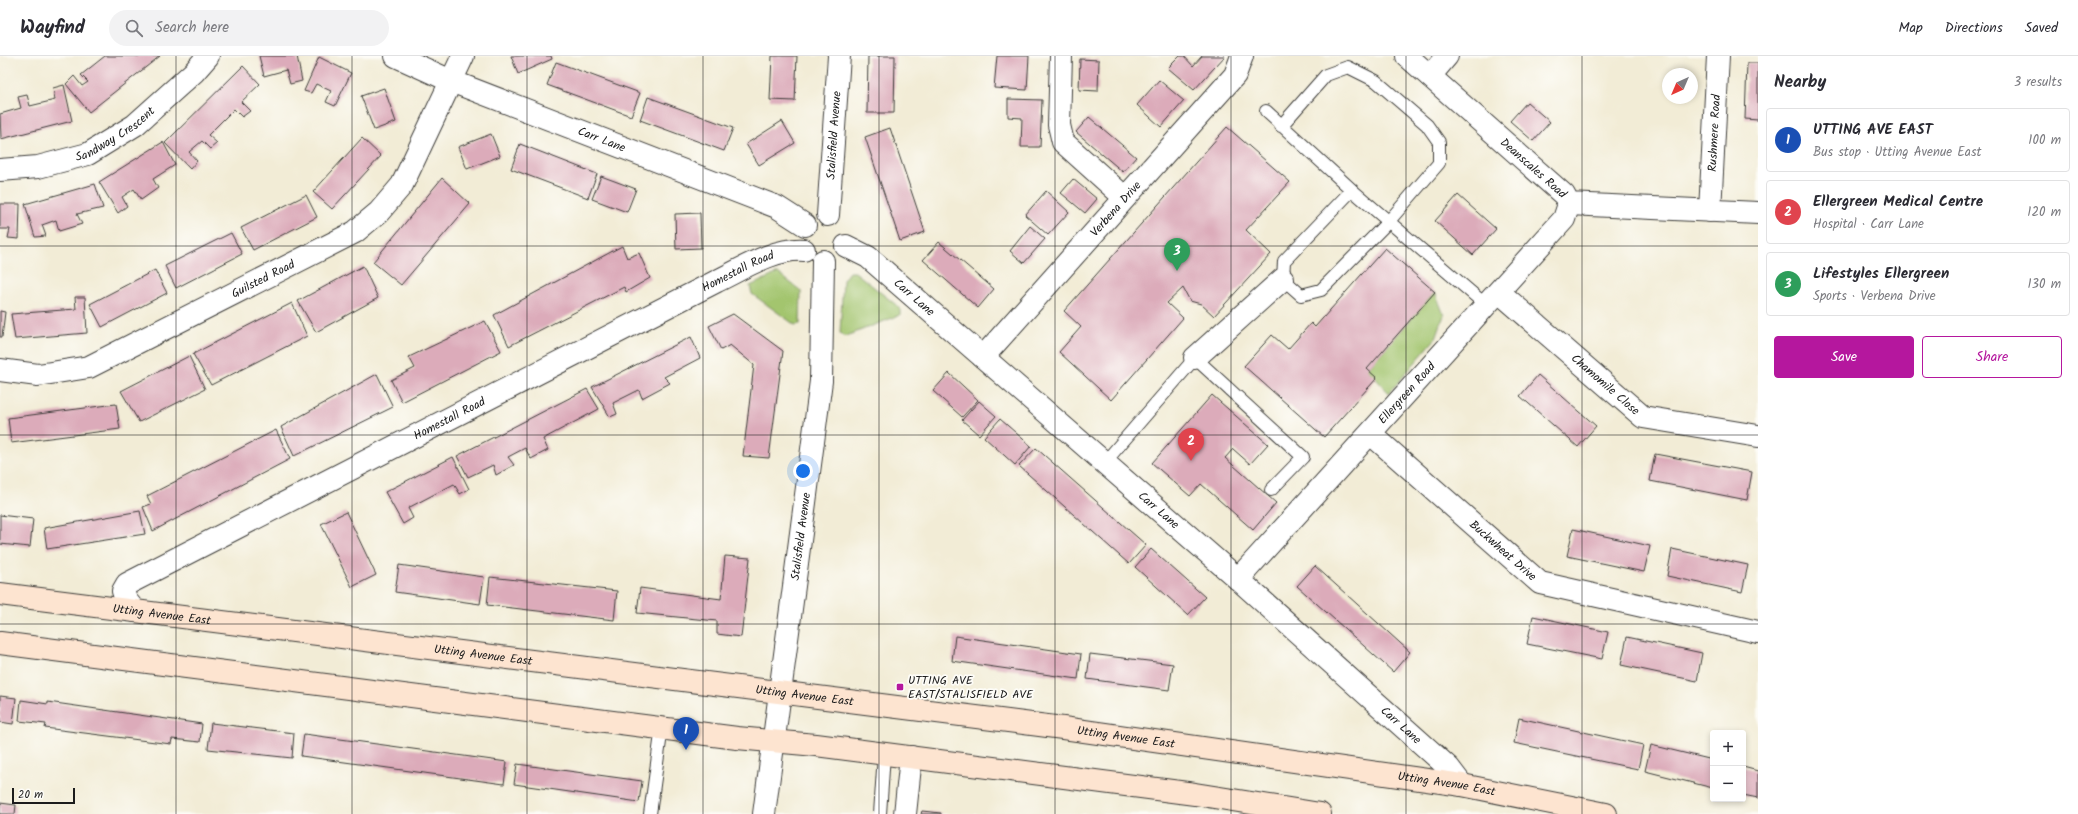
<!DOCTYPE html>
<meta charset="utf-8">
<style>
body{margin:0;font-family:Kalam,sans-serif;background:#f2f2f3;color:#2b2b33}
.controls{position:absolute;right:12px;bottom:12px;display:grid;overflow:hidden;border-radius:4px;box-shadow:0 2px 6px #0003}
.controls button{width:36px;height:36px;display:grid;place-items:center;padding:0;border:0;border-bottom:1px solid #e1e1e2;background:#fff;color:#2b2b33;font:20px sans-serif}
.compass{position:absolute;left:1662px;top:12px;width:36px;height:36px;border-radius:50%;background:#fff;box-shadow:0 2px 6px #0003;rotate:224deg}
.scale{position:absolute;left:12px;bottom:10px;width:63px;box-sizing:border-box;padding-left:4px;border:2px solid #1c1c1c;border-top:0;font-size:11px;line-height:14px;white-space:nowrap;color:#1c1c1c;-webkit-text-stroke:3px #fdfcf7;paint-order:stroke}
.you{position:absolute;left:803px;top:415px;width:14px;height:14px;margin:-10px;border:3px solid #fff;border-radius:50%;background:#1a73e8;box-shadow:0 0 0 6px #1a73e833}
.badge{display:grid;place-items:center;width:26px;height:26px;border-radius:50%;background:#b5179e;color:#fff;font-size:13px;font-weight:700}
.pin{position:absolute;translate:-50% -33px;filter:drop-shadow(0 1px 2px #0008)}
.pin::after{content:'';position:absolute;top:21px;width:14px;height:12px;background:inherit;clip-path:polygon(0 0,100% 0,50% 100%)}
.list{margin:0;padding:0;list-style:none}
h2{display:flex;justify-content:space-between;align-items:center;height:52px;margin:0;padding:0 16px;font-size:17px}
h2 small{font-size:13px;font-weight:400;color:#7c7c81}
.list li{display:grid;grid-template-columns:26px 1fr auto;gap:12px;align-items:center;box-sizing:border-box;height:64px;margin:0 8px 8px;padding:0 8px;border:1px solid #e1e1e2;border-radius:4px}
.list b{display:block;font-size:15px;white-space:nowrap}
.list p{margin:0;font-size:13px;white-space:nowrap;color:#7c7c81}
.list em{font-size:13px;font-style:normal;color:#7c7c81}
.actions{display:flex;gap:8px;padding:12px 16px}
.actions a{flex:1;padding:9px 0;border:1px solid #b5179e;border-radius:4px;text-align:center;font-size:14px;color:#b5179e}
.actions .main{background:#b5179e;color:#fff}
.icon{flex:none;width:22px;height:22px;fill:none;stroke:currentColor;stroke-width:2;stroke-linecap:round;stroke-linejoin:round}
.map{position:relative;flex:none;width:1758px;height:758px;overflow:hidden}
header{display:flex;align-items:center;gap:24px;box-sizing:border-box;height:56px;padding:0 20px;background:#fff;border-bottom:1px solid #e1e1e2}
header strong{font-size:19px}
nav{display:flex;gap:22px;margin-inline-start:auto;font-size:14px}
.search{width:280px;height:36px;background:#f2f2f3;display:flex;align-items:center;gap:10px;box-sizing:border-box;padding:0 14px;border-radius:22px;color:#7c7c81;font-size:15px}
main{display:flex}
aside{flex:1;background:#fff}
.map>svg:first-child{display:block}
.green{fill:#a3c56e;stroke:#607045}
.building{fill:#dcabba}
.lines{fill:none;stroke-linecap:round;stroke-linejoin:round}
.lane-casing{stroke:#3c3b38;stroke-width:14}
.street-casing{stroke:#3c3b38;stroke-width:24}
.secondary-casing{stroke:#3c3b38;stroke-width:24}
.lane{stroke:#fff;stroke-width:12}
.street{stroke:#fff;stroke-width:22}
.secondary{stroke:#fde4d0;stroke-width:22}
.grid{fill:none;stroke:#1c1c1c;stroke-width:1;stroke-opacity:0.55}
.poi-dot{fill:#b5179e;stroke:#fdfcf7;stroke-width:1.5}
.labels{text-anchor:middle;stroke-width:3.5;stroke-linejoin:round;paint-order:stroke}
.street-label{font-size:12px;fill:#1c1c1c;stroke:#fdfcf7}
.poi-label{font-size:12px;fill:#1c1c1c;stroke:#fdfcf7;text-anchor:start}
</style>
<header>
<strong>Wayfind</strong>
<div class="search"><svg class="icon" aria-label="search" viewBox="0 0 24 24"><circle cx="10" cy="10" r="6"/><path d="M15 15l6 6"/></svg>Search here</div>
<nav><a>Map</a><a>Directions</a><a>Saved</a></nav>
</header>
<main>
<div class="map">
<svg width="1758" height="758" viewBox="0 0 1758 758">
<rect width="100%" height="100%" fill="#fdfcf7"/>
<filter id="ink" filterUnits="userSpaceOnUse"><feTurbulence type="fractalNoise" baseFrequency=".025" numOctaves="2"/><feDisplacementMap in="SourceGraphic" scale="8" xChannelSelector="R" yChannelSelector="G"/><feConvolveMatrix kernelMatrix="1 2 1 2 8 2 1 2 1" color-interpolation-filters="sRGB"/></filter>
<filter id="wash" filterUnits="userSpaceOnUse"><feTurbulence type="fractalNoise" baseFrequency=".012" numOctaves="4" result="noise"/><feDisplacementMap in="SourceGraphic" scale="16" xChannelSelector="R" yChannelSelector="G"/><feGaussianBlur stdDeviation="0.9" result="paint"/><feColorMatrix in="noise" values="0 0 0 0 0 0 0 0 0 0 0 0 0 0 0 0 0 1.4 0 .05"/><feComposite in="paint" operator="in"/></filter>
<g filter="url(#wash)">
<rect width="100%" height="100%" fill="#f2ecd6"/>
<path class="green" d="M849 216H855L900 252V259L844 281 840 277 843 224Z
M778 217 801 235 800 268 795 269 752 238 750 230Z
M1435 236 1444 259 1436 282 1389 337 1367 313Z"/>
<g id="blocks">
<path class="building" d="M105 0H160L89 56 66 28 74 20 82 30 88 26 81 19Z
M259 0H297L302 25 290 28 286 14 264 20Z
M511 0H551L552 3 518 18Z
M772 0H797L795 45 770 44Z
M868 0H895L894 57H867Z
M997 0H1029L1027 34 994 32Z
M1180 0H1184L1193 10 1202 0H1225L1194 34 1168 12Z
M319 1 351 17 335 50 326 46 331 35 316 28 311 37 304 35Z
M1080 3 1099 4 1098 35 1079 34Z
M556 6 640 37 631 60 547 29Z
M1747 7H1758V64L1745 63Z
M243 10 260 28 241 46 250 55 242 61 234 53 208 79 217 87 210 93 202 85 189 96 197 105 190 113 165 87Z
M1159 24 1184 45 1161 71 1137 49Z
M64 29 72 65 1 83 0 58 21 52 18 41 27 39 30 50 55 44 53 32Z
M384 32 396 66 374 74 361 40Z
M648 41 733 72 724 95 640 64Z
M1008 43 1042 44 1040 91H1021L1022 62 1008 61Z
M1527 46 1550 66 1533 85 1510 65Z
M1089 61 1136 101 1123 116 1076 76Z
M782 65 795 87 759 109 746 88Z
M1227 71 1290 126 1246 174 1271 198 1214 260 1201 248 1190 245 1183 232 1167 247 1183 262 1111 344 1059 296 1081 271 1064 255Z
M890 72 925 176 900 185 865 81Z
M491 78 500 100 467 113 458 91Z
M362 82 381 100 332 153 313 136Z
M163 86 175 109 153 123 158 132 141 144 134 133 122 141 127 150 118 157 99 126Z
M520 88 597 118 588 142 511 113Z
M601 120 636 133 627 156 592 143Z
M442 122 470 148 401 229 373 206Z
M1073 123 1097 143 1085 157 1061 137Z
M95 128 103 152 77 158 82 168 59 175 56 164 42 169 46 180 35 181 25 148Z
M1046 135 1069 156 1048 179 1025 159Z
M306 139 317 161 253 194 241 172Z
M1458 139 1496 173 1473 199 1435 165Z
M0 148H20L19 183 8 182 10 173H0Z
M700 157 701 192 676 193 675 158Z
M1030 170 1045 183 1024 207 1010 195Z
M231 177 242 198 176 232 165 210Z
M939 186 994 233 978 252 923 204Z
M622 190 627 202 639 197 650 222 626 236 624 231 509 290 494 259Z
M1385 192 1435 236 1367 313 1377 322 1324 381 1244 310 1272 279 1288 293 1311 267 1315 271Z
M363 210 378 242 316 276 298 245Z
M155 214 167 237 102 271 90 248Z
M75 241H85L87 277 15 283 11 258 76 253Z
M292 247 307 280 211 329 193 298Z
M0 255 5 256 2 281H0Z
M733 258 783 295 769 402 743 400 754 309 730 289 721 294 709 270Z
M485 265 501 295 402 346 391 324 415 312 409 301Z
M691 281 700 302 664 321 670 327 642 342 639 334 613 347 617 358 610 361 592 331Z
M189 300 205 333 139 366 121 335Z
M949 317 978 344 962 361 933 335Z
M377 318 393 351 294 400 281 371Z
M1538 319 1596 370 1578 391 1520 340Z
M587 333 599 353 543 383 548 394 531 403 525 392 508 401 514 409 496 419 493 409 468 421 457 400Z
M1212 339 1268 388 1250 408 1233 393 1225 402 1276 447 1253 474 1201 428 1190 440 1152 407Z
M979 345 996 360 979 379 962 364Z
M116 348 120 373 11 387 8 362Z
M1000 363 1031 390 1015 409 984 381Z
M276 374 290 403 153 475 143 451 151 448 147 440Z
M1036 392 1146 489 1129 508 1019 410Z
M1655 398 1752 416 1747 444 1650 425Z
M453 401 469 433 460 438 454 428 408 452 413 462 403 468 385 436Z
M140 455 145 478 47 493 44 472Z
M346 456 376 519 352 531 321 468Z
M0 459 33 463 30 491 0 488Z
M1573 473 1650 490 1644 516 1567 500Z
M1151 493 1205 541 1188 559 1135 511Z
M1672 493 1748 509 1742 536 1667 520Z
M725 500 750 502 741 581 717 578V565L637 557 640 532 721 543Z
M399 509 484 521 480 548 395 536Z
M1315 510 1410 596 1393 616 1297 530Z
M490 521 617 535 614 564 487 549Z
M1533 560 1608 576 1602 603 1527 588Z
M955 580 1081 598 1078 623 952 605Z
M1627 581 1702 597 1697 625 1621 609Z
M1090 598 1173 608 1169 634 1087 623Z
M0 640 16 642 13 668 0 666Z
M21 644 48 648V646L202 668 200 686 172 683 171 688 45 672 46 668 19 665Z
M1519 662 1643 689 1638 713 1514 687Z
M211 667 294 677 292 702 208 693Z
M304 678 507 706 504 728 301 700Z
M1651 689 1713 704V732L1645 715Z
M517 708 642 725 639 746 514 728Z
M1743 711 1758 715V742L1743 739Z
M0 747 16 749 15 758H0Z
M922 755 941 757V758H921Z"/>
</g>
</g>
<g filter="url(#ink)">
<use href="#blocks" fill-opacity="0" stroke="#3c3b38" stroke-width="1"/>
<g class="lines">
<defs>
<path id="lane" d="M1266 55 1352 134 1487 250
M1281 70 1326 19 1348 11 1376 25 1427 69 1439 86V107L1389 165 1321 234 1301 239 1283 223 1284 205 1352 134
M1105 406 1195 302 1303 401 1271 434
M650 758 662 671
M880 758 884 698"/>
<g id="street">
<path id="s1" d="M396 0 451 25 777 151 805 169"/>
<path d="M1061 0 1059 69 1063 86 1124 141"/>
<path id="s2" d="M1407 0 1564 139 1569 148 1758 157"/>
<path d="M1430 20 1447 0"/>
<path id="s3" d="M0 114 38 111 88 98 135 69 194 16 208 0"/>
<path id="s4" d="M1710 155 1718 0"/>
<path id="s5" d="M828 159 839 0"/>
<path id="s6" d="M846 190 868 201 1238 523 1449 712 1462 729"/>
<path id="s7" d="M1499 236 1643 361 1758 380"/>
<path id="s8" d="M983 301 1235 19 1242 0"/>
<path d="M1195 302 1283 223"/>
<path id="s9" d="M0 314 38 319 89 311 355 176 379 156 402 129 463 0"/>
<path id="s10" d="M1371 378 1540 527 1758 576"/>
<path id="s11" d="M1238 523 1564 163 1569 148"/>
<path id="s12" d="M135 555 126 544 123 535 127 528 717 225C744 212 774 192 804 194"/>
<path id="s13" d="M764 758 821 325 823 205"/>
<path d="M905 758 911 701"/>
</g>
<g id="secondary">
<path id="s14" d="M0 538 1063 672 1462 729 1606 758"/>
<path d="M0 587 737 682 816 689 1195 738 1320 758"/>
</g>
</defs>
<use href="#lane" class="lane-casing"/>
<use href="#street" class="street-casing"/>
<use href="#secondary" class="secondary-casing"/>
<use href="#lane" class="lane"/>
<use href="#street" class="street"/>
<use href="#secondary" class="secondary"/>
</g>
</g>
<path class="grid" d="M176 0V758M352 0V758M527 0V758M703 0V758M879 0V758M1055 0V758M1231 0V758M1406 0V758M1582 0V758M0 190H1758M0 379H1758M0 568H1758"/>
<rect class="poi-dot" x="896" y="627" width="8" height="8" rx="2"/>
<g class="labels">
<g class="street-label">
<text dy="4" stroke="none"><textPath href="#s3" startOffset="123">Sandway Crescent</textPath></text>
<text dy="4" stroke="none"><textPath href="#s4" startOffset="78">Rushmere Road</textPath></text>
<text dy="4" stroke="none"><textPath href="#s5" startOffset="80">Stalisfield Avenue</textPath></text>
<text dy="4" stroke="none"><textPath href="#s1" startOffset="222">Carr Lane</textPath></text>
<text dy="4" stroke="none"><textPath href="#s2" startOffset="169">Deanscales Road</textPath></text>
<text dy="4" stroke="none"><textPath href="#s8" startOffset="199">Verbena Drive</textPath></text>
<text dy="4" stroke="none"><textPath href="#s12" startOffset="718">Homestall Road</textPath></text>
<text dy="4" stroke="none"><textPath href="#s9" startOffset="285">Guilsted Road</textPath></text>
<text dy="4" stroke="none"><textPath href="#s6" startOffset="86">Carr Lane</textPath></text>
<text dy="4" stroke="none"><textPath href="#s7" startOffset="141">Chamomile Close</textPath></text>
<text dy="4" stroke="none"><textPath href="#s11" startOffset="251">Ellergreen Road</textPath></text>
<text dy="4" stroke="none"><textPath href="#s12" startOffset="394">Homestall Road</textPath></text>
<text dy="4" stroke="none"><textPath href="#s6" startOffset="410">Carr Lane</textPath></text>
<text dy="4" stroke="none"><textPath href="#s13" startOffset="280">Stalisfield Avenue</textPath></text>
<text dy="4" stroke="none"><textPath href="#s10" startOffset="176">Buckwheat Drive</textPath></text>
<text dy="4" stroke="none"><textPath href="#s14" startOffset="163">Utting Avenue East</textPath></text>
<text dy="4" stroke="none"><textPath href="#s14" startOffset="487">Utting Avenue East</textPath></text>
<text dy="4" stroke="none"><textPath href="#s14" startOffset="811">Utting Avenue East</textPath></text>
<text dy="4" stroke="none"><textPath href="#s6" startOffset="734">Carr Lane</textPath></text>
<text dy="4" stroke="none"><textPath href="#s14" startOffset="1135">Utting Avenue East</textPath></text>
<text dy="4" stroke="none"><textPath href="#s14" startOffset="1459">Utting Avenue East</textPath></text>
</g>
<g class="poi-label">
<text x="908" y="628">UTTING AVE<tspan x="908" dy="14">EAST/STALISFIELD AVE</tspan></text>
</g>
</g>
</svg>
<div class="controls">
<button>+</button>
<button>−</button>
</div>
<svg class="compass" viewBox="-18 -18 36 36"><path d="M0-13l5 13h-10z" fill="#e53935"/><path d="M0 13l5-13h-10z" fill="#7c7c81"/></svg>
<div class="scale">20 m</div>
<div class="you"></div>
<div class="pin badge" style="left:686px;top:694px;background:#1a4fb4">1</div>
<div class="pin badge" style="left:1191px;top:405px;background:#e0444e">2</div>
<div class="pin badge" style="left:1177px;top:215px;background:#2e9e5b">3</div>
</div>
<aside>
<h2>Nearby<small>3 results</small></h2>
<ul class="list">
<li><span class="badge" style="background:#1a4fb4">1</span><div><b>UTTING AVE EAST</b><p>Bus stop · Utting Avenue East</p></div><em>100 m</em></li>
<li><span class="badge" style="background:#e0444e">2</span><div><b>Ellergreen Medical Centre</b><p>Hospital · Carr Lane</p></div><em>120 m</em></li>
<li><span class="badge" style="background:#2e9e5b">3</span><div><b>Lifestyles Ellergreen</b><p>Sports · Verbena Drive</p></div><em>130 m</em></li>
</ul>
<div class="actions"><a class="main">Save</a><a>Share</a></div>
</aside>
</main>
